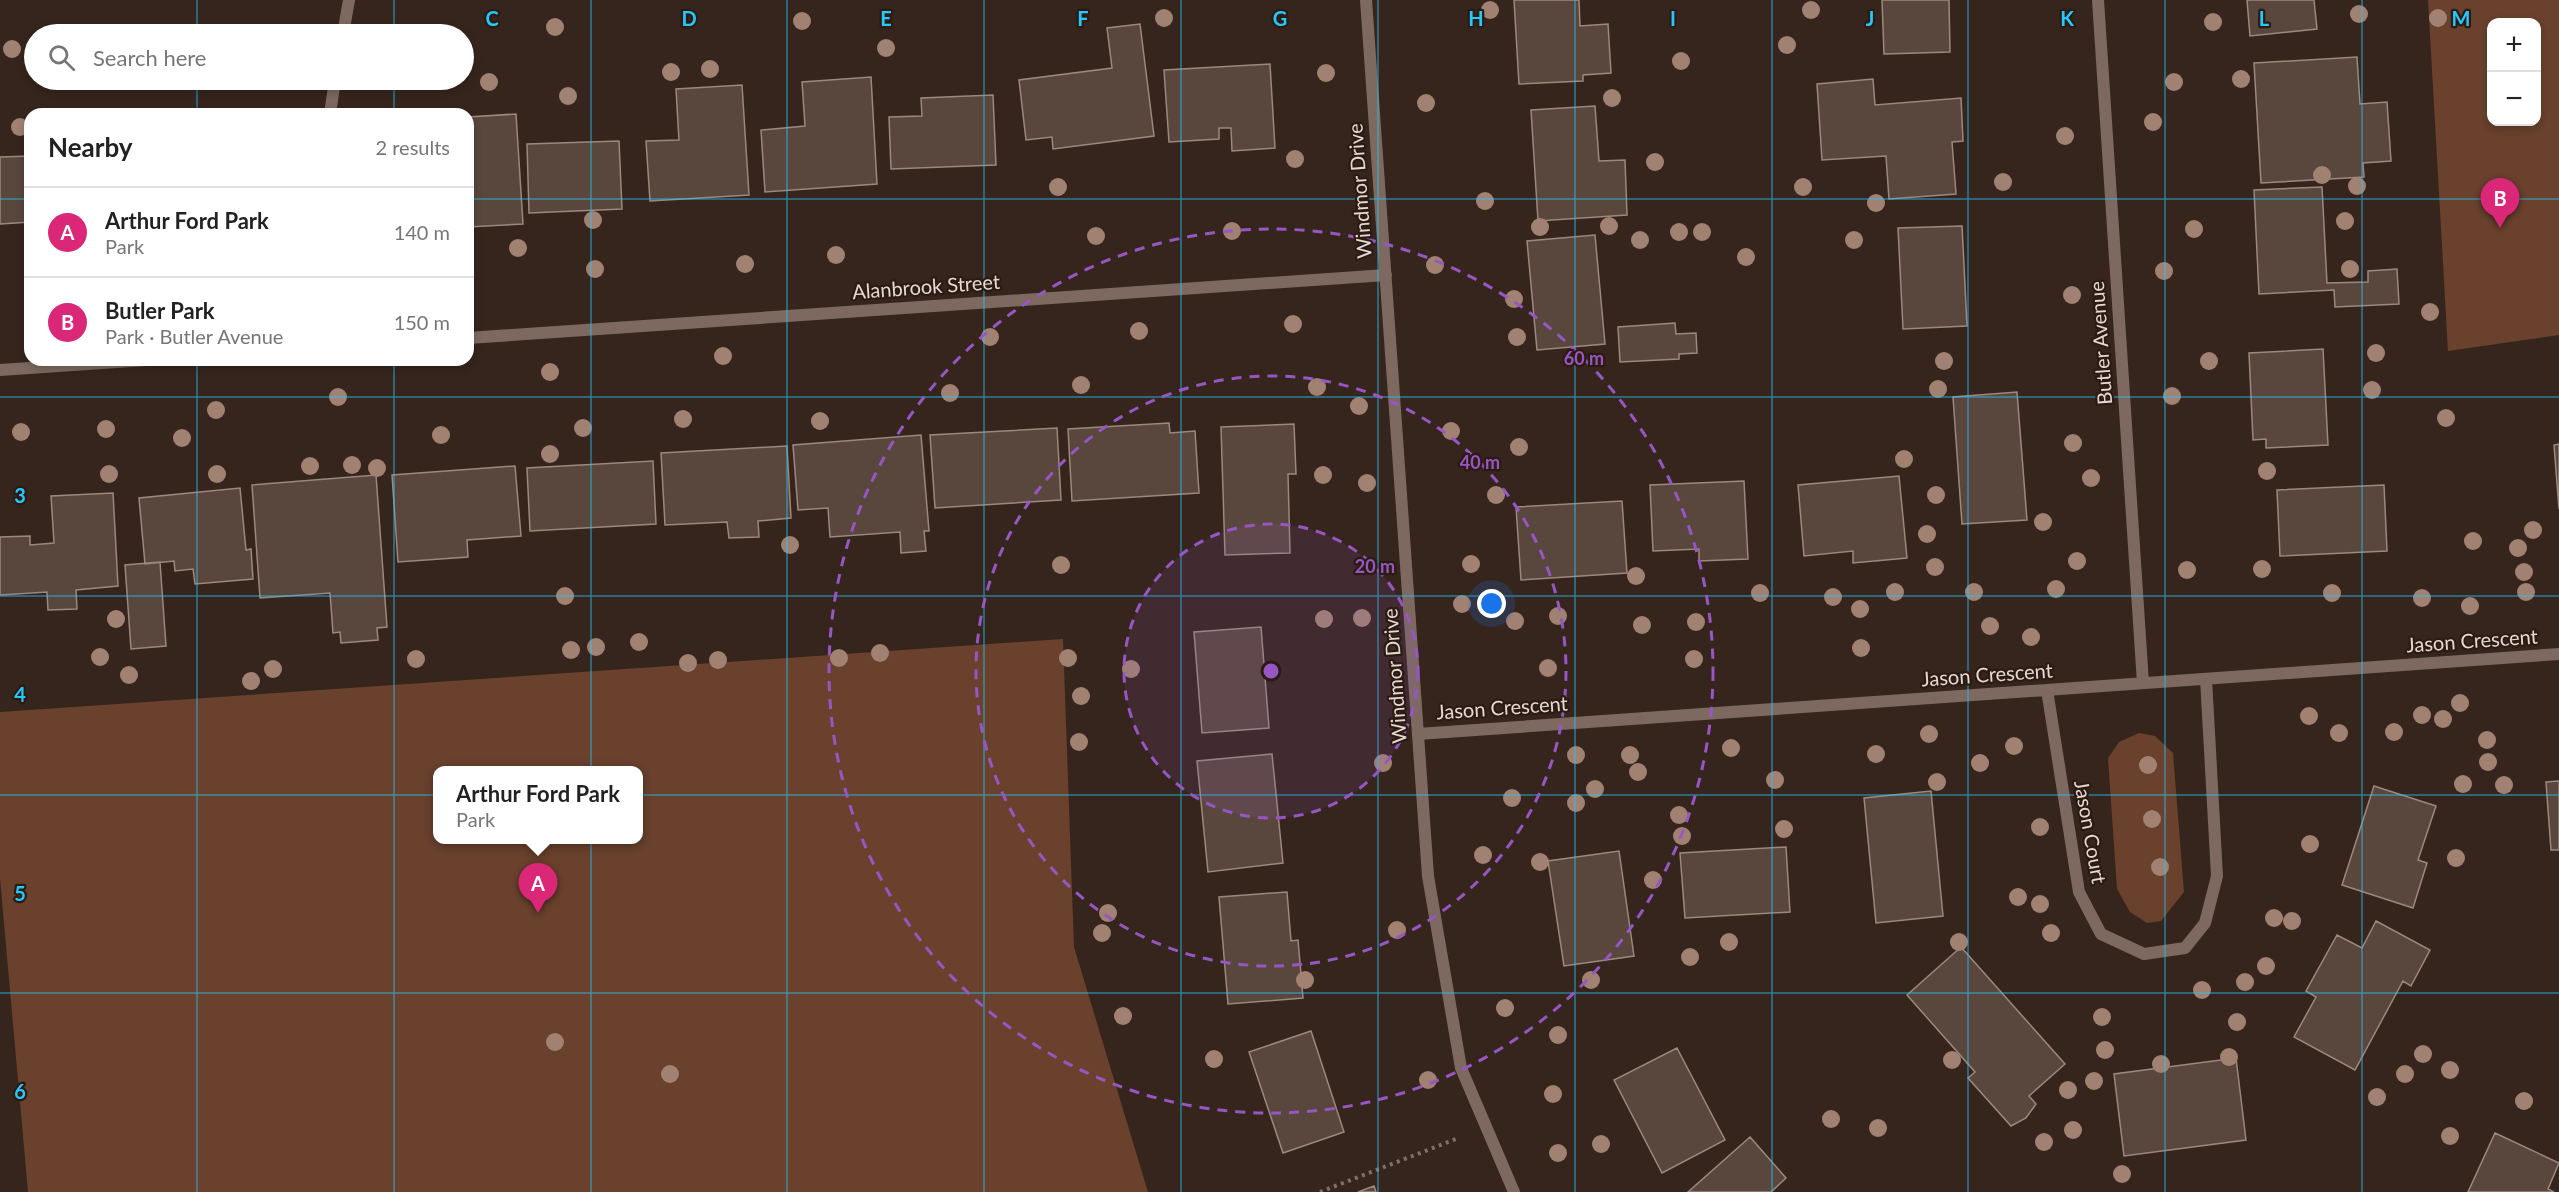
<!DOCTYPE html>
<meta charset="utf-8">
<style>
body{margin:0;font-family:Lato,sans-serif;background:#f2f2f2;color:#222}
.controls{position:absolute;right:18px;top:18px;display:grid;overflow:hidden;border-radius:12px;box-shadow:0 3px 9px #0003}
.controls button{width:54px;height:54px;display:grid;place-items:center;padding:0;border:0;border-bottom:2px solid #e0e0e0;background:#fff;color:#222;font:30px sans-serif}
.you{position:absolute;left:1492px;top:604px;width:21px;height:21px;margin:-15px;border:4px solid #fff;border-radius:50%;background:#1a73e8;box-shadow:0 0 0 9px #1a73e833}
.badge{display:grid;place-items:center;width:39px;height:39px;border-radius:50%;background:#db2777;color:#fff;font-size:20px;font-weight:700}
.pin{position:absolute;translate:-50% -50px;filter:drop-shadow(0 2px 3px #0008)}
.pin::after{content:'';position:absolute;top:32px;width:21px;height:18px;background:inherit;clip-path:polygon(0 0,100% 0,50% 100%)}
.popup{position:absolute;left:433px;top:766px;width:210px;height:78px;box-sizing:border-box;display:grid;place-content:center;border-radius:12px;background:#fff;filter:drop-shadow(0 2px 4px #0005);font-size:20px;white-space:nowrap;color:#767676}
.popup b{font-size:22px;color:#222}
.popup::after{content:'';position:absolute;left:50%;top:100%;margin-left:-12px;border:12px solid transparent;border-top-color:#fff}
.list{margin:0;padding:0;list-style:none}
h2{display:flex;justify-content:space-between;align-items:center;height:78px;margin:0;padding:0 24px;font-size:26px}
h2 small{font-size:20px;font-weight:400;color:#767676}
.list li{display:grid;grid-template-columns:39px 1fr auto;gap:18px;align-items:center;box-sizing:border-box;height:90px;padding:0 24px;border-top:2px solid #e0e0e0}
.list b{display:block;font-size:22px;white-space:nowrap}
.list p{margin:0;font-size:20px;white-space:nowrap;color:#767676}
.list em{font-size:20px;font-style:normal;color:#767676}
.icon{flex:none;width:33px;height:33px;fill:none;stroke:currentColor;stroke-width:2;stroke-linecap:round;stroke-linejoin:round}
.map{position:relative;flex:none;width:2559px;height:1192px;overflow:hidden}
.search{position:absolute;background:#fff;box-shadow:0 3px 9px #0003;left:24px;top:24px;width:450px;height:66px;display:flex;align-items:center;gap:15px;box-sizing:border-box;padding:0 21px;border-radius:33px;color:#767676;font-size:22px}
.panel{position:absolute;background:#fff;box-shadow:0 3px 9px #0003;left:24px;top:108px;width:450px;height:258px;border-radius:18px}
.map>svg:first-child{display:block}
.green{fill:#69412d;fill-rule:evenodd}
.building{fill:#59463d;stroke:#9d887e;stroke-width:1.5}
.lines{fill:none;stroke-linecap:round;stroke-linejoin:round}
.path{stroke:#7f7068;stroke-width:4;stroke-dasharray:3 4.5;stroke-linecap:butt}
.street{stroke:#7d695f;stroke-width:12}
.tree{fill:#a18172}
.grid{fill:none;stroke:#24c9fe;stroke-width:1.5;stroke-opacity:0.55}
.ring{fill:none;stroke:#9657c4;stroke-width:3;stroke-dasharray:10 8}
.labels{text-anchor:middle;stroke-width:4.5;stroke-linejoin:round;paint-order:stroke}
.street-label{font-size:20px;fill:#e5d9d3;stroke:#2c1b13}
.grid-label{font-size:20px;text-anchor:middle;font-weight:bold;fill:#24c9fe;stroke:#2c1b13;stroke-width:4.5;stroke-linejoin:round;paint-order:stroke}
.centre{fill:#9657c4;stroke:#2c1b13;stroke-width:3}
.ring-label{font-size:18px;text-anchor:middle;font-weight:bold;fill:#9657c4;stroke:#2c1b13;stroke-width:4.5;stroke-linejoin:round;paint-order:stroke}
</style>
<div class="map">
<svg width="2559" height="1192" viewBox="0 0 2559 1192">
<rect width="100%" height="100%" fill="#36251d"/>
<path class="green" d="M2428 0H2559V335L2448 351ZM2492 22H2536V122H2492Z
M1063 639 1074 947 1148 1192H28L0 878V712ZM438 770H638V840H438Z
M2139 733 2155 736 2173 753 2184 892 2161 921 2147 923 2130 912 2117 889 2108 758 2119 742Z"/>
<path class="building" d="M1514 0H1579L1580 26 1608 24 1611 73 1583 75V81L1519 84Z
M1882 0H1949L1950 52 1884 54Z
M2247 0H2314L2317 29 2250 36Z
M1140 24 1154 136 1053 149 1052 137 1026 140 1019 80 1112 68 1107 28Z
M2357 57 2360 104 2387 102 2391 161 2363 163 2364 177 2261 183 2254 63Z
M1270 64 1275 148 1232 151 1231 128H1219V139L1169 142 1164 70Z
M871 77 877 184 765 192 761 130 805 126 802 82Z
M1873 79 1875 105 1961 98 1963 141 1952 142 1956 194 1889 199 1886 156 1822 160 1817 84Z
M742 85 749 195 650 201 646 141 679 140 676 89Z
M993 95 996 165 891 169 889 117 922 116 921 98Z
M1595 106 1599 161 1625 160 1627 215 1538 221 1531 110Z
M516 114 523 224 468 227V117Z
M619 141 622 209 529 213 527 144Z
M30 156V222L0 224V157Z
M2322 187 2327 283 2368 282V271L2397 269 2399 304 2335 307 2334 290 2259 294 2254 190Z
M1962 226 1967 326 1903 329 1898 228Z
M1595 235 1605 344 1537 350 1527 241Z
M1675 323 1676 334 1696 333 1697 353 1679 354V359L1620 362 1618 327Z
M2323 349 2328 445 2266 448V439L2253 440 2249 353Z
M2017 392 2027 520 1962 524 1953 397Z
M1169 423 1170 433 1195 431 1199 493 1072 501 1068 429Z
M1294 424 1296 474H1288L1290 553 1225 555 1221 427Z
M1057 428 1061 500 935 508 930 435Z
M921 435 929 531H924L926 551 901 553 900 532 830 537 828 508 798 510 793 445Z
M2559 444V509L2554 445Z
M787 446 791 518 758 521 759 537 729 538 727 522 665 525 661 453Z
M653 461 656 524 530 531 527 468Z
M515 466 521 536 467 540 468 557 398 562 392 475Z
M376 475 387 627 377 628 378 640 341 643 340 632 333 633 330 593 260 598 252 485Z
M1899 476 1907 558 1853 563V551L1804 556 1798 485Z
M1744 481 1748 559 1699 561V549L1653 551 1650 485Z
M2384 485 2387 551 2280 556 2277 490Z
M240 488 246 550 251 549 253 579 195 584 193 569 175 571 174 561 145 564 139 498Z
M113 493 118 586 76 590 77 609 48 610 47 592 0 595V537L30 536V545L54 543 51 496Z
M1622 501 1627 573 1521 580 1516 507Z
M160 562 166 646 131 649 125 565Z
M1261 627 1269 728 1202 733 1194 632Z
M1272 754 1283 863 1208 872 1197 761Z
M2559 781V850H2551L2546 782Z
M2374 786 2436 806 2418 860 2427 863 2413 908 2342 885Z
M1931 791 1943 916 1876 923 1864 798Z
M1786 847 1790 912 1685 918 1680 853Z
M1619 851 1634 956 1564 966 1548 861Z
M1287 892 1291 941 1298 940 1303 998 1228 1004 1219 897Z
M2376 921 2430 950 2411 986 2403 981 2355 1070 2294 1037 2316 997 2306 991 2337 935 2362 948Z
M1961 947 2065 1064 2029 1096 2036 1104 2026 1118 2011 1126 1968 1078 1975 1072 1907 995Z
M1311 1031 1344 1132 1283 1153 1249 1052Z
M1677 1048 1725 1140 1662 1173 1614 1080Z
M2236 1058 2246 1140 2124 1156 2114 1074Z
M2495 1133 2559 1163 2548 1189 2554 1192H2468Z
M1750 1137 1786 1178 1771 1192H1688Z
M1374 1186 1376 1192H1358Z"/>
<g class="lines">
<path class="path" d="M1320 1192 1456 1139"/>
<path class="street" d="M1366 0 1428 876 1461 1068 1514 1192
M2098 0 2143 683
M343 34 349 0
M330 114 335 80
M468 338 1386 275
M0 370 146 360
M2047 690 2079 892 2101 934 2144 954 2185 948 2205 923 2217 876 2206 679
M1418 734 2559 654"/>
</g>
<g class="tree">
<circle cx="1490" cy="10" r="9"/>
<circle cx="1811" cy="10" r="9"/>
<circle cx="2359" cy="14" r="9"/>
<circle cx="1164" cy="18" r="9"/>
<circle cx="2438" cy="18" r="9"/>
<circle cx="802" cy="21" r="9"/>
<circle cx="2213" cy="22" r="9"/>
<circle cx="555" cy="27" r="9"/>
<circle cx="1787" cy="45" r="9"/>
<circle cx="886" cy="48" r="9"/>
<circle cx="12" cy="49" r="9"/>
<circle cx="1681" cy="61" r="9"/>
<circle cx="710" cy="69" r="9"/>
<circle cx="671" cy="72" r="9"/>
<circle cx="1326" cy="73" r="9"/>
<circle cx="2241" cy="79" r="9"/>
<circle cx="489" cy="82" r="9"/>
<circle cx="2174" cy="82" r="9"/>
<circle cx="568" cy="96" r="9"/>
<circle cx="1612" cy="98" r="9"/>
<circle cx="1426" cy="103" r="9"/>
<circle cx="2153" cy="122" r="9"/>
<circle cx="20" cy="127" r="9"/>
<circle cx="2065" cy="136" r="9"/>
<circle cx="1295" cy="159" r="9"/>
<circle cx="1655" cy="162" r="9"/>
<circle cx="2322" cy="175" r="9"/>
<circle cx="2003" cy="182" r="9"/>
<circle cx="2357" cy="186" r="9"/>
<circle cx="1058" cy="187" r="9"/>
<circle cx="1803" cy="187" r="9"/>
<circle cx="1485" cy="201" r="9"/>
<circle cx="1876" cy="203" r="9"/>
<circle cx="593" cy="220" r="9"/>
<circle cx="2345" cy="221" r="9"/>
<circle cx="1609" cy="226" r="9"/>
<circle cx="1540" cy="227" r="9"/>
<circle cx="2194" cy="229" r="9"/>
<circle cx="1232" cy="231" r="9"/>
<circle cx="1679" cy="232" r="9"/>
<circle cx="1702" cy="232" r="9"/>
<circle cx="1096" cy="236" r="9"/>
<circle cx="1640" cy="240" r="9"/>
<circle cx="1854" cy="240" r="9"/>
<circle cx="518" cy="248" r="9"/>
<circle cx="836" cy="255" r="9"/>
<circle cx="1746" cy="257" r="9"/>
<circle cx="745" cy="264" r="9"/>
<circle cx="1435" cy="265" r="9"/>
<circle cx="595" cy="269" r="9"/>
<circle cx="2350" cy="269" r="9"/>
<circle cx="2164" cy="271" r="9"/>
<circle cx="2072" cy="295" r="9"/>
<circle cx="1514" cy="299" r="9"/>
<circle cx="2430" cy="312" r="9"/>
<circle cx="1293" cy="324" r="9"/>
<circle cx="1139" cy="331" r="9"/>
<circle cx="990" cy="337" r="9"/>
<circle cx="1517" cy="337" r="9"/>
<circle cx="2376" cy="353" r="9"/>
<circle cx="723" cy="356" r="9"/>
<circle cx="1944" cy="361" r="9"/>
<circle cx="2209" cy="361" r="9"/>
<circle cx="550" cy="372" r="9"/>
<circle cx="1081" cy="385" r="9"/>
<circle cx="1317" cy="387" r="9"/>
<circle cx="1938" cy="389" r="9"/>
<circle cx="2372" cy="390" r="9"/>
<circle cx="950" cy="393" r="9"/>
<circle cx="2172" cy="396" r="9"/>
<circle cx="338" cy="397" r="9"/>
<circle cx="1359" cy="406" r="9"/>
<circle cx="216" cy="410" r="9"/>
<circle cx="2446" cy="418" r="9"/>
<circle cx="683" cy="419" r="9"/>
<circle cx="820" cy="421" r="9"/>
<circle cx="583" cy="428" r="9"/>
<circle cx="106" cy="429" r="9"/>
<circle cx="1451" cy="431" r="9"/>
<circle cx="21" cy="432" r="9"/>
<circle cx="441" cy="435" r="9"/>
<circle cx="182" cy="438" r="9"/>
<circle cx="2073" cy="443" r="9"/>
<circle cx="1519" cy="447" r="9"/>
<circle cx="550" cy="454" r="9"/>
<circle cx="1904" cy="459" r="9"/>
<circle cx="352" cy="465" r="9"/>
<circle cx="310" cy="466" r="9"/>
<circle cx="377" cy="468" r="9"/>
<circle cx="2267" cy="471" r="9"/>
<circle cx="109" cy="474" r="9"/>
<circle cx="217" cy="474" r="9"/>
<circle cx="1323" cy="475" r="9"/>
<circle cx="2091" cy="478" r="9"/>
<circle cx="1367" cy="483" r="9"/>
<circle cx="1496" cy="495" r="9"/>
<circle cx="1936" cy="495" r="9"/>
<circle cx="2043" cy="522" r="9"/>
<circle cx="2533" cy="530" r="9"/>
<circle cx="1927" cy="534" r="9"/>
<circle cx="2473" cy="541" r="9"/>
<circle cx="790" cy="545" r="9"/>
<circle cx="2518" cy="548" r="9"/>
<circle cx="2077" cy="561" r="9"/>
<circle cx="1471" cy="564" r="9"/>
<circle cx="1061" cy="565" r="9"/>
<circle cx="1935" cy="567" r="9"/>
<circle cx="2262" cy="569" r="9"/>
<circle cx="2187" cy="570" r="9"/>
<circle cx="2524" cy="572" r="9"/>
<circle cx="1636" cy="576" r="9"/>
<circle cx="2056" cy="589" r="9"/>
<circle cx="1895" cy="592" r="9"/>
<circle cx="1974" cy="592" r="9"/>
<circle cx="2526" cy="592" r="9"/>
<circle cx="1760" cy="593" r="9"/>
<circle cx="2332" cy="593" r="9"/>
<circle cx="565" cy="596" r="9"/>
<circle cx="1833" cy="597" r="9"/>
<circle cx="2422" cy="598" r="9"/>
<circle cx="1462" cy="604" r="9"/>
<circle cx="2470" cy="606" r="9"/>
<circle cx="1860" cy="609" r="9"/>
<circle cx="1558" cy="616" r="9"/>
<circle cx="1362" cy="618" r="9"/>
<circle cx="116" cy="619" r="9"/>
<circle cx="1324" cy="619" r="9"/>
<circle cx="1515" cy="621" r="9"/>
<circle cx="1696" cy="622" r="9"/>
<circle cx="1642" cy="625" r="9"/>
<circle cx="1990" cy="626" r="9"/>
<circle cx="2031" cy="637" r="9"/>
<circle cx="639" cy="642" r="9"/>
<circle cx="596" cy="647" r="9"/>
<circle cx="1861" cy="648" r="9"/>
<circle cx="571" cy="650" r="9"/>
<circle cx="880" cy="653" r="9"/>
<circle cx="100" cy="657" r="9"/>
<circle cx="839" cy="658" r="9"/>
<circle cx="1068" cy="658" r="9"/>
<circle cx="416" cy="659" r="9"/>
<circle cx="1694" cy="659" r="9"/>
<circle cx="718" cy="660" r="9"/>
<circle cx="688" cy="663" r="9"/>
<circle cx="1548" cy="668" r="9"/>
<circle cx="273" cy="669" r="9"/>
<circle cx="1131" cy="669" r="9"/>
<circle cx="129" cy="675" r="9"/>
<circle cx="251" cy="681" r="9"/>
<circle cx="1081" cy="696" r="9"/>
<circle cx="2460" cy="703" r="9"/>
<circle cx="2422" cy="715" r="9"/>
<circle cx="2309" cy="716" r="9"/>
<circle cx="2443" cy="719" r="9"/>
<circle cx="2394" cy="732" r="9"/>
<circle cx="2339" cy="733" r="9"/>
<circle cx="1929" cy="734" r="9"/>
<circle cx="2487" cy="740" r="9"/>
<circle cx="1079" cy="742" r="9"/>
<circle cx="2014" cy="746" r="9"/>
<circle cx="1731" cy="748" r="9"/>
<circle cx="1876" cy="754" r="9"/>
<circle cx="1576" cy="755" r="9"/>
<circle cx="1630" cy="755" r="9"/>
<circle cx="2488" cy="762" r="9"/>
<circle cx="1383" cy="763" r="9"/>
<circle cx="1980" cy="763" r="9"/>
<circle cx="2148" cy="765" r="9"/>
<circle cx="1638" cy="772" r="9"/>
<circle cx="1775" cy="780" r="9"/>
<circle cx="1937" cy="782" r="9"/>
<circle cx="2463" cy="784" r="9"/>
<circle cx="2504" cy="785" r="9"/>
<circle cx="1595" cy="789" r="9"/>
<circle cx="1512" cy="798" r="9"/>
<circle cx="1576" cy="803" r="9"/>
<circle cx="1679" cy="815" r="9"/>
<circle cx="2152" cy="819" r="9"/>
<circle cx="2040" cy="827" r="9"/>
<circle cx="1784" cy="829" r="9"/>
<circle cx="1682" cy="836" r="9"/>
<circle cx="2310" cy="844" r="9"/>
<circle cx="1483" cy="855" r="9"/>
<circle cx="2456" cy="858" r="9"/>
<circle cx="1540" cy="862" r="9"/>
<circle cx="2160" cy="867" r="9"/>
<circle cx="1653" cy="880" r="9"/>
<circle cx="2018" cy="897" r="9"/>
<circle cx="2040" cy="904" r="9"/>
<circle cx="1108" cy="913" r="9"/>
<circle cx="2274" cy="918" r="9"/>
<circle cx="2292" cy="921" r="9"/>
<circle cx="1397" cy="930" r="9"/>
<circle cx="1102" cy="933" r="9"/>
<circle cx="2051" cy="933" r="9"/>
<circle cx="1729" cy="942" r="9"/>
<circle cx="1959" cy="942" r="9"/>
<circle cx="1690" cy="957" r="9"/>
<circle cx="2266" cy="966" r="9"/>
<circle cx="1305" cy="980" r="9"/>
<circle cx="1591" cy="980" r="9"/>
<circle cx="2245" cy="982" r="9"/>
<circle cx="2202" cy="990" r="9"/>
<circle cx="1505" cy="1008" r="9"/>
<circle cx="1123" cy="1016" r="9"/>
<circle cx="2102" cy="1017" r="9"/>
<circle cx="2237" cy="1022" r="9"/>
<circle cx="1558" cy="1035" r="9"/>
<circle cx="555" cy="1042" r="9"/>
<circle cx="2105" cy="1050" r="9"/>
<circle cx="2423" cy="1054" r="9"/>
<circle cx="2229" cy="1057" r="9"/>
<circle cx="1214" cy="1059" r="9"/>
<circle cx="1952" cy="1060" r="9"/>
<circle cx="2161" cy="1064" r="9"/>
<circle cx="2450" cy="1070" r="9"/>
<circle cx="670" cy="1074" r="9"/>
<circle cx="2405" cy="1074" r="9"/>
<circle cx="1428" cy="1080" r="9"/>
<circle cx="2094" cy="1081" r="9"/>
<circle cx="2068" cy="1090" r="9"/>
<circle cx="1553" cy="1094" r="9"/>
<circle cx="2377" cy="1097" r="9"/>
<circle cx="2524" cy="1101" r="9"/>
<circle cx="1831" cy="1119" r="9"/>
<circle cx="1878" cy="1128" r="9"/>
<circle cx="2073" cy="1130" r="9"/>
<circle cx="2450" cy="1136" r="9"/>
<circle cx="2044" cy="1142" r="9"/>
<circle cx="1601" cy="1144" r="9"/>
<circle cx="1558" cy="1153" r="9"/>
<circle cx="2122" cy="1174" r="9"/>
</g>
<path class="grid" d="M197 0V34M394 0V34M591 0V1192M787 0V1192M984 0V1192M1181 0V1192M1378 0V1192M1575 0V1192M1772 0V1192M1968 0V1192M2165 0V1192M2362 0V1192M197 80V114M394 80V114M0 199H30M468 199H2559M197 360V1192M394 360V1192M0 397H2559M0 596H2559M0 795H2559M0 993H2559"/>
<circle cx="1271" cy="671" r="147" fill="#9657c4" fill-opacity=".12"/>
<g class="ring">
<circle cx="1271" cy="671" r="147"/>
<circle cx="1271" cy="671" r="295"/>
<circle cx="1271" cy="671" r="442"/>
</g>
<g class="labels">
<g class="street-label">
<text transform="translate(1360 191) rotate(-94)" y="7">Windmor Drive</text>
<text transform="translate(926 287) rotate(-4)" y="7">Alanbrook Street</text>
<text transform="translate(2101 343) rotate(-94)" y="7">Butler Avenue</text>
<text transform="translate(2472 641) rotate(-4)" y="7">Jason Crescent</text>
<text transform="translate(1987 675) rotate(-4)" y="7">Jason Crescent</text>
<text transform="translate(1395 676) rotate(-94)" y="7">Windmor Drive</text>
<text transform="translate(1502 708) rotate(-4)" y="7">Jason Crescent</text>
<text transform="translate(2090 832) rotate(80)" y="7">Jason Court</text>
</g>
</g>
<g class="grid-label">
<text x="492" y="26">C</text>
<text x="689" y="26">D</text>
<text x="886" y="26">E</text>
<text x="1083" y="26">F</text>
<text x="1280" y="26">G</text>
<text x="1476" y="26">H</text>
<text x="1673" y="26">I</text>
<text x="1870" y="26">J</text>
<text x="2067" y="26">K</text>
<text x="2264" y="26">L</text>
<text x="2461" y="26">M</text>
<text x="20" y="503">3</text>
<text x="20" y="702">4</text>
<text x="20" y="901">5</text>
<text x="20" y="1099">6</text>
</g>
<circle cx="1271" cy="671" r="9" class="centre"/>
<g class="ring-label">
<text x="1584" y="365">60 m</text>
<text x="1480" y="469">40 m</text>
<text x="1375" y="573">20 m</text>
</g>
</svg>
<div class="controls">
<button>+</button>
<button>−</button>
</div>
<div class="you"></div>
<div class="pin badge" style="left:538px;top:913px">A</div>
<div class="popup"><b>Arthur Ford Park</b>Park</div>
<div class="pin badge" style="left:2500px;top:228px">B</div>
<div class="search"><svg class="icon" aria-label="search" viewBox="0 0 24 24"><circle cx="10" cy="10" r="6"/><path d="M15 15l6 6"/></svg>Search here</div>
<section class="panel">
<h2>Nearby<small>2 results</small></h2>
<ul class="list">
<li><span class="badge">A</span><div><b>Arthur Ford Park</b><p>Park</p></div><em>140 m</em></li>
<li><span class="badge">B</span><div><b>Butler Park</b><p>Park · Butler Avenue</p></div><em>150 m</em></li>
</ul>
</section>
</div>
